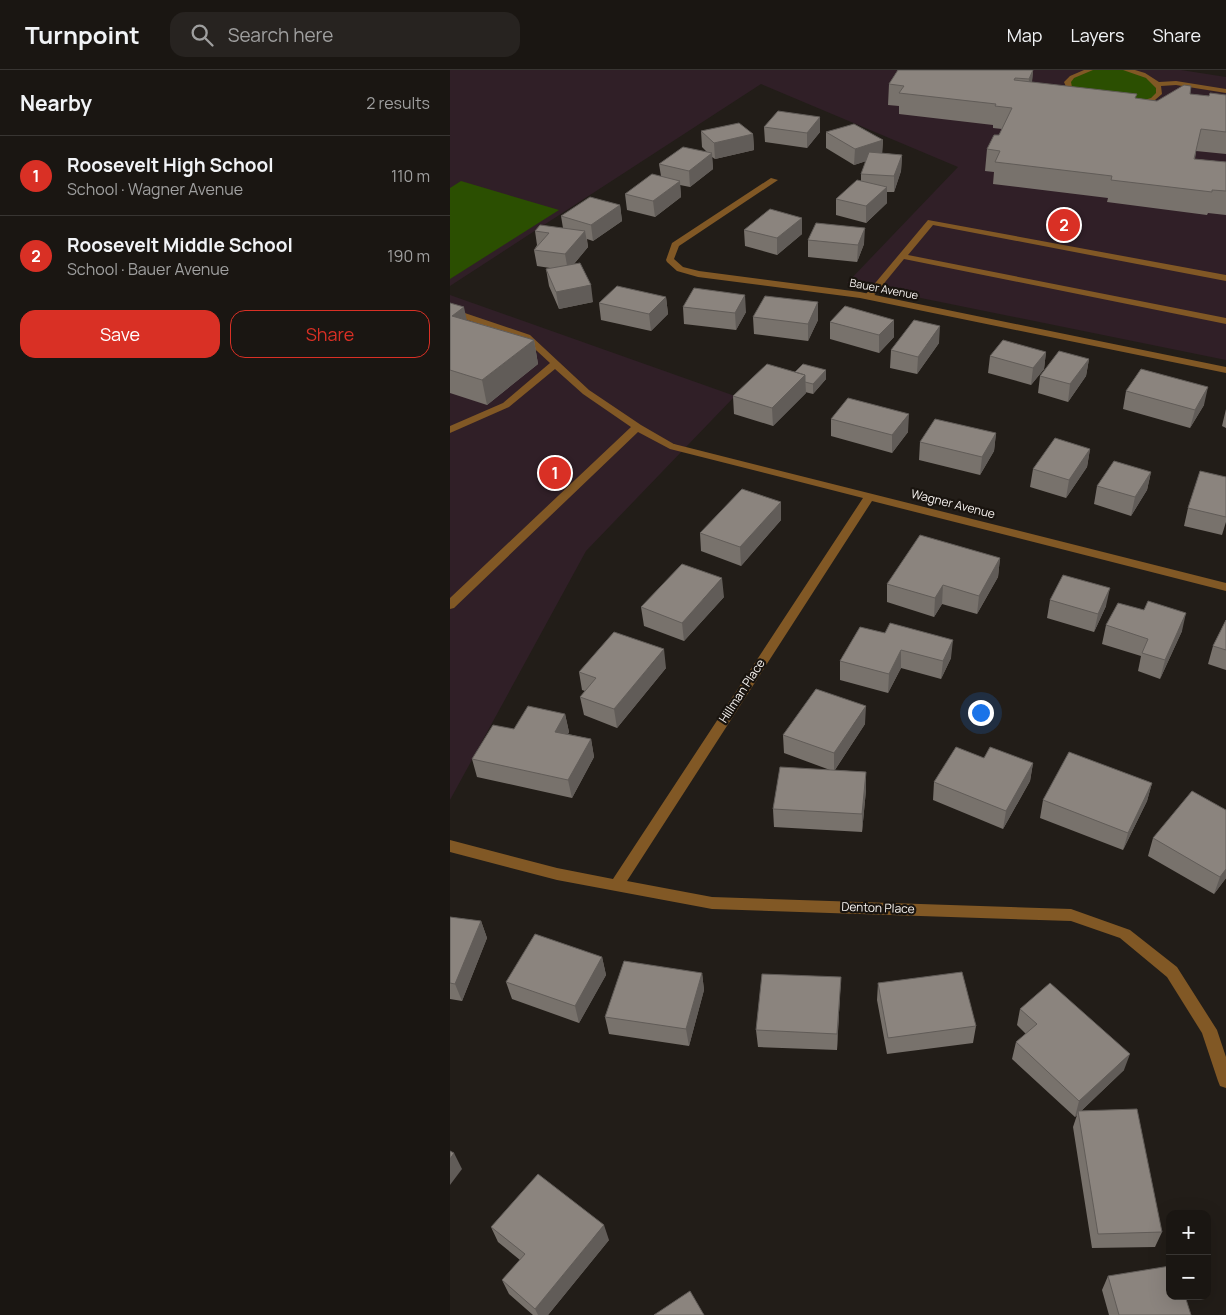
<!DOCTYPE html>
<meta charset="utf-8">
<style>
body{margin:0;font-family:Manrope,sans-serif;background:#272320;color:#f1f3f6}
.controls{position:absolute;right:15px;bottom:15px;display:grid;overflow:hidden;border-radius:10px;box-shadow:0 5px 20px #0002}
.controls button{width:45px;height:45px;display:grid;place-items:center;padding:0;border:0;border-bottom:1px solid #383532;background:#1a1612;color:#f1f3f6;font:25px sans-serif}
.you{position:absolute;left:530px;top:642px;width:18px;height:18px;margin:-12px;border:4px solid #fff;border-radius:50%;background:#1a73e8;box-shadow:0 0 0 8px #1a73e833}
.badge{display:grid;place-items:center;width:32px;height:32px;border-radius:50%;background:#d93025;color:#fff;font-size:16px;font-weight:700}
.pin{position:absolute;translate:-50% -50%;border:2px solid #fff;box-shadow:0 1px 5px #0006}
.list{margin:0;padding:0;list-style:none}
h2{display:flex;justify-content:space-between;align-items:center;height:65px;margin:0;padding:0 20px;font-size:21px}
h2 small{font-size:16px;font-weight:400;color:#9f9f9f}
.list li{display:grid;grid-template-columns:32px 1fr auto;gap:15px;align-items:center;box-sizing:border-box;height:80px;padding:0 20px;border-top:1px solid #383532}
.list b{display:block;font-size:19px;white-space:nowrap}
.list p{margin:0;font-size:16px;white-space:nowrap;color:#9f9f9f}
.list em{font-size:16px;font-style:normal;color:#9f9f9f}
.actions{display:flex;gap:10px;padding:15px 20px}
.actions a{flex:1;padding:11px 0;border:1px solid #d93025;border-radius:15px;text-align:center;font-size:18px;color:#d93025}
.actions .main{background:#d93025;color:#fff}
.icon{flex:none;width:28px;height:28px;fill:none;stroke:currentColor;stroke-width:2;stroke-linecap:round;stroke-linejoin:round}
.map{position:relative;flex:none;width:776px;height:1245px;overflow:hidden}
header{display:flex;align-items:center;gap:30px;box-sizing:border-box;height:70px;padding:0 25px;background:#1a1612;border-bottom:1px solid #383532}
header strong{font-size:24px}
nav{display:flex;gap:28px;margin-inline-start:auto;font-size:18px}
.search{width:350px;height:45px;background:#272320;display:flex;align-items:center;gap:12px;box-sizing:border-box;padding:0 18px;border-radius:15px;color:#9f9f9f;font-size:19px}
main{display:flex}
aside{flex:1;background:#1a1612}
.map>svg:first-child{display:block}
.education{fill:#301f27}
.green{fill:#2b4f01}
.lines{fill:none;stroke-linecap:round;stroke-linejoin:round}
.service{fill:#815825;fill-rule:evenodd}
.minor{fill:#815825;fill-rule:evenodd}
.wall{fill:#78726c}
.shaded-wall{fill:#615c58}
.building{fill:#8b847e;stroke:#615c58}
.labels{text-anchor:middle;stroke-width:4.5;stroke-linejoin:round;paint-order:stroke}
.far-street-label{font-size:11px;fill:#f7f3f0;stroke:#19140f}
.street-label{font-size:12px;fill:#f7f3f0;stroke:#19140f}
</style>
<header>
<strong>Turnpoint</strong>
<div class="search"><svg class="icon" aria-label="search" viewBox="0 0 24 24"><circle cx="10" cy="10" r="6"/><path d="M15 15l6 6"/></svg>Search here</div>
<nav><a>Map</a><a>Layers</a><a>Share</a></nav>
</header>
<main>
<aside>
<h2>Nearby<small>2 results</small></h2>
<ul class="list">
<li><span class="badge">1</span><div><b>Roosevelt High School</b><p>School · Wagner Avenue</p></div><em>110 m</em></li>
<li><span class="badge">2</span><div><b>Roosevelt Middle School</b><p>School · Bauer Avenue</p></div><em>190 m</em></li>
</ul>
<div class="actions"><a class="main">Save</a><a>Share</a></div>
</aside>
<div class="map">
<svg width="776" height="1245" viewBox="0 0 776 1245">
<rect width="100%" height="100%" fill="#221d18"/>
<path class="education" d="M0 0H731L776 7V290L397 213 508 97 311 14 0 216Z
M0 225 285 326 136 481 0 730Z"/>
<path class="green" d="M640 0H676L707 12 709 24 692 33 619 18 622 7Z
M11 111 109 140 0 209V118Z"/>
<g class="lines">
<path class="service" d="M634 0H643L624 8 621 12 622 17 634 27 630 29 617 19 614 12 620 6Z
M673 0H685L695 3 709 12 726 11 776 19V23L726 15 711 16 712 24 705 30 686 36 682 34 684 33 701 28 706 23V18L696 8Z
M478 150 776 205V211L483 155 458 185 776 248V254L454 189 422 228H416V224Z
M0 238 80 265 139 320 191 355 229 377 228 379H220L188 362 4 538 0 539V528L181 357 133 324 105 299 59 337 0 363V356L53 333 100 293 74 269 0 244Z"/>
<path class="minor" d="M321 108 328 110 229 176 224 189 233 197 249 201 410 222 776 297V303L410 228 248 207 227 201 217 192 216 190 222 173Z
M224 374 776 513V521L422 431 177 811 262 827 621 839 680 860 727 897 767 960 776 987V1018L770 1016 768 1011 752 963 717 907 670 868 621 851 262 839 107 810 0 782V770L107 798 163 809 413 428 220 379V375Z"/>
</g>
<path class="wall" d="M448 0H583L582 12 686 28 707 31 741 16 740 24 759 26 776 25V84L746 81 745 89 776 92V145L758 143 757 145 657 132 658 128 543 114 544 102 535 101 537 79 549 65 552 59 543 58V55L449 44V36L438 35 439 14Z
M370 47V62L357 78 315 72 314 57Z
M251 61 303 64 304 80 265 89 262 87 263 99 240 117 230 115 231 127 205 147 177 140 175 124 211 106 209 94 257 82 252 77Z
M376 62 433 70 432 83 452 85 451 101 444 122H437V133L416 153 386 145V129L411 111V104L416 91 404 95 376 78Z
M170 135 172 151 143 171 137 169 138 177 124 194 143 232 109 239 99 216 96 199 100 198 87 196 84 180 87 175 85 161 113 158 111 146Z
M352 148V164L327 185 295 176 294 160Z
M358 170 414 174 407 192 358 187Z
M216 227 218 244 201 261 151 250 149 233Z
M0 233 17 250 84 270 88 294 37 335 0 323Z
M233 237 296 242 286 260 234 254Z
M303 247 368 250 358 271 304 264Z
M380 252 444 267 429 283 380 269Z
M489 273 467 304 440 298 441 280Z
M596 282 594 299 581 315 538 303 540 286Z
M639 289 636 306 618 332 588 323 590 306Z
M376 300V309L363 324 355 322 356 323 323 356 284 344 283 326 345 302Z
M676 321 754 335 740 358 673 339Z
M776 339V358L772 356Z
M381 349 458 362 442 383 381 366Z
M546 363 544 381 530 405 469 390 470 372Z
M640 379 637 397 616 428 580 417 583 399Z
M701 402 697 420 681 446 644 434 647 416Z
M776 407V452L772 465 734 456 738 438Z
M331 432V450L291 496 251 481 250 463Z
M550 488 548 507 527 544 492 534 484 547 437 532V514Z
M274 527 234 571 194 556 191 537Z
M600 530 656 536 644 562 597 548Z
M776 550V600L758 594 763 576Z
M656 555 732 561 710 609 688 601 691 586 652 574Z
M410 557 501 588 491 609 451 598 438 623 390 610V591Z
M216 598 167 658 134 645 130 627 135 621 132 620 129 602Z
M115 644 119 662 118 664 141 669 144 687 122 728 27 707 22 689 64 659Z
M415 654 385 700 416 702V720L412 762 324 757 323 739 380 700 334 683 333 665Z
M534 688 583 693 580 711 553 759 483 730 484 712Z
M702 713 697 731 673 780 590 748 593 730Z
M776 740V808L764 824 698 786 703 768Z
M0 847 31 851 37 868 12 931 0 929Z
M152 887 156 905 129 953 62 929 56 912Z
M252 903 254 920 239 976 159 964 155 947Z
M391 907 390 924 387 980 308 977 306 960Z
M428 913 526 956 523 973 437 984 427 930Z
M570 939 674 1000 631 1041 712 1162 705 1177 642 1178 623 1057 627 1045 625 1047 562 989 566 972 576 964 567 955Z
M41 1157 159 1170 98 1245H83L59 1224 52 1210 70 1190 48 1172Z
M658 1206 741 1245H659L652 1220Z"/>
<path class="shaded-wall" d="M583 0 581 20 577 30 579 9Z
M370 47V62L357 78V63Z
M303 64 304 80 265 89 264 73Z
M433 70 432 86 404 95 405 79Z
M262 83 263 99 240 117 239 101Z
M452 85 451 101 444 122V106Z
M230 111 231 127 205 147 203 131Z
M437 117V133L416 153V136Z
M170 135 172 151 143 171 141 155Z
M352 148V164L327 185V168Z
M415 158 414 174 407 192 408 175Z
M135 161 138 177 118 201 115 184Z
M141 215 143 232 109 239 106 222Z
M295 225 296 242 286 260 285 243Z
M216 227 218 244 201 261 199 244Z
M368 232V250L358 271V254Z
M14 237 19 261 2 246Z
M444 250V267L429 283V265Z
M490 256 489 273 467 304 468 287Z
M84 270 88 294 37 335 32 310Z
M596 282 594 299 581 315 583 298Z
M639 289 636 306 618 332 620 314Z
M376 300V309L363 324V314Z
M355 305 356 323 323 356 322 338Z
M758 317 754 335 740 358 745 340Z
M459 344 458 362 442 383V365Z
M546 363 544 381 530 405 532 387Z
M640 379 637 397 616 428 619 410Z
M701 402 697 420 681 446 685 427Z
M331 432V450L291 496 290 477Z
M550 488 548 507 527 544 529 526Z
M272 508 274 527 234 571 232 553Z
M493 515 492 534 484 547 485 528Z
M660 518 656 536 644 562 648 544Z
M736 543 732 561 710 609 715 590Z
M503 570 501 588 491 609 493 591Z
M214 579 216 598 167 658 164 639Z
M451 580V598L438 623 439 604Z
M416 636 415 654 384 701V683Z
M115 644 119 662 109 680 105 662Z
M141 669 144 687 122 728 118 710Z
M583 693 580 711 553 759 556 741Z
M416 702V720L412 762V744Z
M702 713 697 731 673 780 678 763Z
M776 799V808L764 824 770 807Z
M31 851 37 868 12 931 5 914Z
M152 887 156 905 129 953 125 936Z
M252 903 254 920 239 976 236 959Z
M391 907 390 924 387 980V964Z
M680 984 674 1000 628 1044V1041L627 1045 625 1047 629 1031Z
M4 1083 12 1099 0 1115V1089Z
M154 1155 159 1170 98 1245H88L85 1239Z"/>
<path class="building" d="M448 0H583L579 9 565 8 564 10 687 24 685 28 707 31 734 15 741 16 740 24 759 26 760 23 776 25V62L751 59 744 89 776 92V121L762 120V122L661 110 662 106 545 92 550 81 537 79 544 65H549L562 38 545 36 546 34 449 23 454 16 439 14Z
M328 41 370 47 357 63 314 57Z
M289 53 303 64 264 73 251 61Z
M404 54 433 70 405 79 376 62Z
M233 77 262 83 239 101 209 94Z
M419 82 452 85 444 106 411 104Z
M202 104 230 111 203 131 175 124Z
M407 110 437 117 416 136 386 129Z
M140 127 170 135 141 155 111 146Z
M320 139 352 148 327 168 294 160Z
M366 153 415 158 408 175 358 170Z
M90 155 135 161 115 184 84 180 99 163 85 161Z
M130 193 141 215 106 222 96 199Z
M167 216 216 227 199 244 149 233Z
M244 218 295 225 285 243 233 237Z
M315 226 368 232 358 254 303 247Z
M0 233 14 237 2 246 84 270 32 310 0 300Z
M395 236 444 250 429 265 380 252Z
M464 250 490 256 468 287 441 280Z
M553 270 596 282 583 298 540 286Z
M609 281 639 289 620 314 590 306Z
M317 294 355 305 322 338 283 326Z
M353 294 376 300 363 314 355 312V305L345 302Z
M691 299 758 317 745 340 676 321Z
M398 328 459 344 442 365 381 349Z
M485 349 546 363 532 387 470 372Z
M605 368 640 379 619 410 583 399Z
M664 391 701 402 685 427 647 416Z
M750 401 776 407V447L738 438Z
M292 419 331 432 290 477 250 463Z
M470 465 550 488 529 526 493 515 485 528 437 514Z
M232 494 272 508 232 553 191 537Z
M613 505 660 518 648 544 600 530Z
M698 531 736 543 715 590 692 583 698 569 656 555 668 533 694 540Z
M776 550V580L763 576Z
M440 553 503 570 493 591 451 580 439 604 390 591 410 557 435 563Z
M164 562 214 579 164 639 130 627 146 608 129 602Z
M366 619 416 636 384 683 333 665Z
M78 636 115 644 105 662 141 669 118 710 22 689 43 655 64 659Z
M506 677 534 688 540 677 583 693 556 741 484 712Z
M619 682 702 713 678 763 593 730Z
M330 697 416 702 412 744 323 739Z
M742 721 776 740V799L770 807 703 768Z
M0 847 31 851 5 914 0 913Z
M85 864 152 887 125 936 56 912Z
M174 891 252 903 236 959 155 947Z
M512 902 526 956 438 968 428 913Z
M312 904 391 907 387 964 306 960Z
M600 913 680 984 629 1031 566 972 587 954 570 939Z
M687 1039 712 1162 648 1164 628 1041Z
M0 1081 4 1083 0 1089Z
M88 1104 154 1155 85 1239 52 1210 75 1184 41 1157Z
M720 1196V1226H735L741 1245H669L658 1206Z
M240 1221 254 1245H204Z"/>
<g class="labels">
<g class="far-street-label">
<text transform="translate(434 219) rotate(11)" y="4">Bauer Avenue</text>
</g>
<g class="street-label">
<text transform="translate(503 434) rotate(14)" y="4">Wagner Avenue</text>
<text transform="translate(292 621) rotate(-57)" y="4">Hillman Place</text>
<text transform="translate(428 838) rotate(2)" y="4">Denton Place</text>
</g>
</g>
</svg>
<div class="controls">
<button>+</button>
<button>−</button>
</div>
<div class="you"></div>
<div class="pin badge" style="left:105px;top:403px">1</div>
<div class="pin badge" style="left:614px;top:155px">2</div>
</div>
</main>
